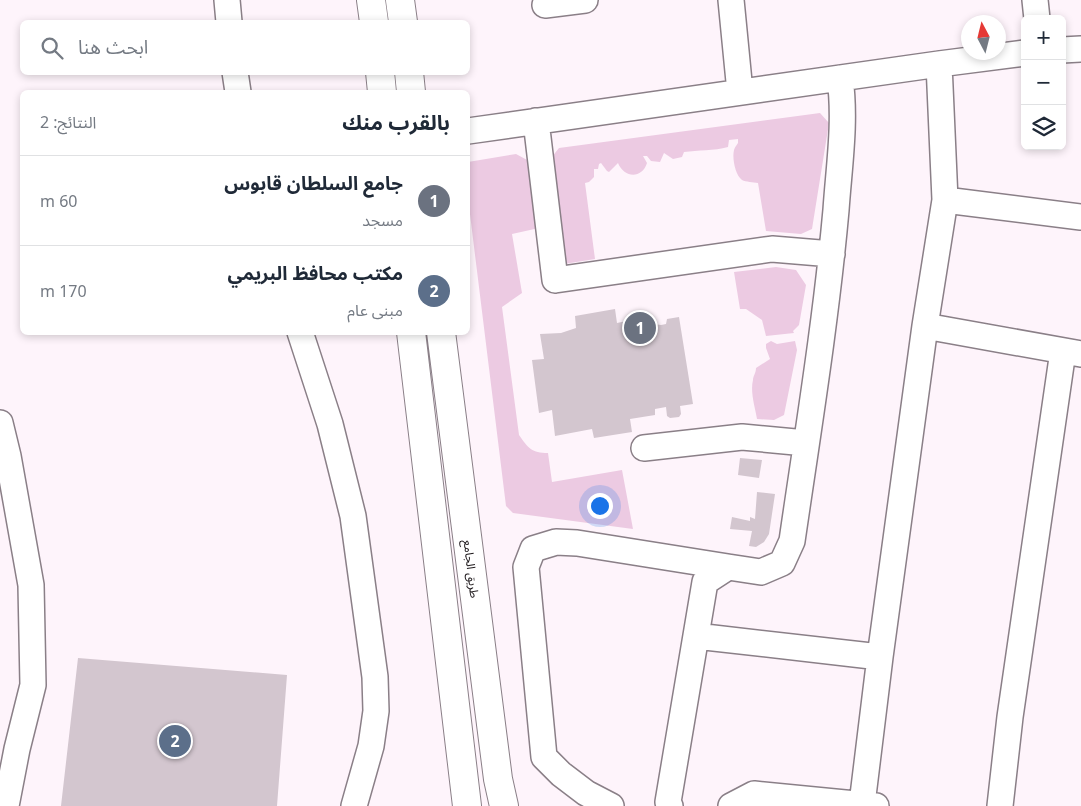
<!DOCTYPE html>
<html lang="ar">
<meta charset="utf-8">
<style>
body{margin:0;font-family:"Noto Sans","Noto Sans Arabic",sans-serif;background:#f2f2f3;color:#1f2937;direction:rtl}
.controls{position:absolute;right:15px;top:15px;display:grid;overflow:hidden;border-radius:8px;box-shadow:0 2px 8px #0003}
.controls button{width:45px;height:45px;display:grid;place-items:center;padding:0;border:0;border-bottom:1px solid #e0e1e3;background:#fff;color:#1f2937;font:25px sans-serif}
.compass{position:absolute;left:961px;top:15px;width:45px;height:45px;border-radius:50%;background:#fff;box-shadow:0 2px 8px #0003;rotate:353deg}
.you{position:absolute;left:599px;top:505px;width:18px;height:18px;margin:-12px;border:4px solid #fff;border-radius:50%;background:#1a73e8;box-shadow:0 0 0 8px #1a73e833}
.badge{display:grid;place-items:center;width:32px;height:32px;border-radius:50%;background:#2563eb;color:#fff;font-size:16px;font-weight:700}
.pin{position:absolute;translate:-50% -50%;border:2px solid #fff;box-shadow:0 1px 5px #0006}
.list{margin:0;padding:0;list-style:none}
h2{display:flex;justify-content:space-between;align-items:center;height:65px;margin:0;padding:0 20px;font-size:21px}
h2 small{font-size:16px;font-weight:400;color:#747a83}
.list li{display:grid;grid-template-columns:32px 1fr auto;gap:15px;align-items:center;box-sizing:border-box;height:90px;padding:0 20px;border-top:1px solid #e0e1e3}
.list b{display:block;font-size:19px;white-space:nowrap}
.list p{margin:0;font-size:16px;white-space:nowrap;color:#747a83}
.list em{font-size:16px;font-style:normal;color:#747a83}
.icon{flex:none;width:28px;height:28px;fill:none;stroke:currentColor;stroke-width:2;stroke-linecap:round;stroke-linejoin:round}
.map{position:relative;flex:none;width:1081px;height:806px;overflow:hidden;direction:ltr}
.search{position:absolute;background:#fff;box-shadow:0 2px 8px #0003;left:20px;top:20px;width:450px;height:55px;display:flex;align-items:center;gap:12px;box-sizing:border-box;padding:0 18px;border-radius:8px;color:#747a83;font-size:19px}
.panel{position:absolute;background:#fff;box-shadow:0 2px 8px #0003;left:20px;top:90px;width:450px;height:245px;border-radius:8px;direction:rtl}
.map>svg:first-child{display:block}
.green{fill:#eccae2}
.building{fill:#d3c6cf}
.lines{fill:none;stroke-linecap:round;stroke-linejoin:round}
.minor-casing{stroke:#8a7f87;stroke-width:28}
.major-casing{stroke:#8a7f87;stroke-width:30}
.minor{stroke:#fff;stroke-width:25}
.major{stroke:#fff;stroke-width:28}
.labels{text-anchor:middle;stroke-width:4;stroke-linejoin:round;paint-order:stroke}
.street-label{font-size:12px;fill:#1a1518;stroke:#fff}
</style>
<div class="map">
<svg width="1081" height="806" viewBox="0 0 1081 806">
<rect width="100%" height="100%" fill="#fef4fb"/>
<path class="green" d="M820 113 829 123 812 229 801 234 766 231 758 183C753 182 746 182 742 180 735 175 732 158 734 150 735 147 736 146 738 143V139L729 140 728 147C714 151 698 150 684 152L682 157 673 159 664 153 660 162 651 161 647 156H643L647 163C642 179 624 178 618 163L609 172 607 171 601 163 599 164 598 169H594V177L589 182 585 183 595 259 564 264 551 158 559 148Z
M516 154 529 161 539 228 512 234 522 293 502 307 519 435C528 448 532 453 548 453L552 482 622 470 633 529 513 513 506 506 468 198V162Z
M776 267 796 270 806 285 799 325 793 331 794 333 766 336 762 320 746 309H740L734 272Z
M771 341 777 344 795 341 797 350 784 415 774 420 757 419C755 407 750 392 753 380 753 376 756 373 756 368L770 359 766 348V344Z"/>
<path class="building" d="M615 309 617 323 641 318 642 325 654 324 661 325 666 324 667 319 679 317 693 404 680 406 681 414 679 417 670 418 667 416 666 407 655 409V415L630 419 632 432 594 438 592 429 555 436 552 410 539 413 532 360 544 359 540 334 561 333 576 328 575 316Z
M740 458 762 460 759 478 738 475Z
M757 492 775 494 769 534 764 542 756 547 749 546 752 531 730 529 732 517 750 521V517L755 519Z
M78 658 287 675 277 806H61Z"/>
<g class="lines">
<defs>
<path id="minor" d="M227 0 229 22
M731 0 740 92
M1035 0 1037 19
M545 5 585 0
M1062 50 1081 49
M235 72 238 92
M536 121 555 280 772 249 832 254
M468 131 939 64 1025 53
M945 200 1081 217
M925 326 1081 354
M300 332 330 424 353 516 375 677 376 711 371 746 354 806
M0 423 8 456 31 585 33 685 17 749 6 806
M644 448 742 437 806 443
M696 636 880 657
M862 804 880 657 925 326 945 200 939 64
M611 806 586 793 561 774 544 757 526 567 533 549 556 542 577 543 728 567
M670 806 668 802 705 582 728 567 761 572 782 563 792 541C808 431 826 321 836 210 839 166 846 122 840 78
M731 806 754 794 876 806
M1000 806 1010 717 1063 351"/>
<path id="major" d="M371 0 374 22
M400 0 403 22
M380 72 382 92
M409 72 411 92
M411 332 467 806
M441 332 498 779 504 806"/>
</defs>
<use href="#minor" class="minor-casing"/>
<use href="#major" class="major-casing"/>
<use href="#minor" class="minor"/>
<use href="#major" class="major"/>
</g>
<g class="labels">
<g class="street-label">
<text transform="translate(471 569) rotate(83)" y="4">طريق الجامع</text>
</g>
</g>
</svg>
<div class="controls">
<button>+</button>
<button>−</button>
<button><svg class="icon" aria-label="layers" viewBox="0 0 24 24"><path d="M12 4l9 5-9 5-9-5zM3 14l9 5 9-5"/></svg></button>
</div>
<svg class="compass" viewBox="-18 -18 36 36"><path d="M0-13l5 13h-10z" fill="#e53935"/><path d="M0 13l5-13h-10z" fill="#747a83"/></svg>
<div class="you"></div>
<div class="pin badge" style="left:640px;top:328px;background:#6b7280">1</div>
<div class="pin badge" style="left:175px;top:741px;background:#5c6f8a">2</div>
<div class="search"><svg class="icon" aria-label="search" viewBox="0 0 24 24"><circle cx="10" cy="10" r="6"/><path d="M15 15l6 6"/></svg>ابحث هنا</div>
<section class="panel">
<h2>بالقرب منك<small>النتائج: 2</small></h2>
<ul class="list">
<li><span class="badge" style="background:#6b7280">1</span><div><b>جامع السلطان قابوس</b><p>مسجد</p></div><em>60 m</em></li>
<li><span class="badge" style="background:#5c6f8a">2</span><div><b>مكتب محافظ البريمي</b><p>مبنى عام</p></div><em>170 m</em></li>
</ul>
</section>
</div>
